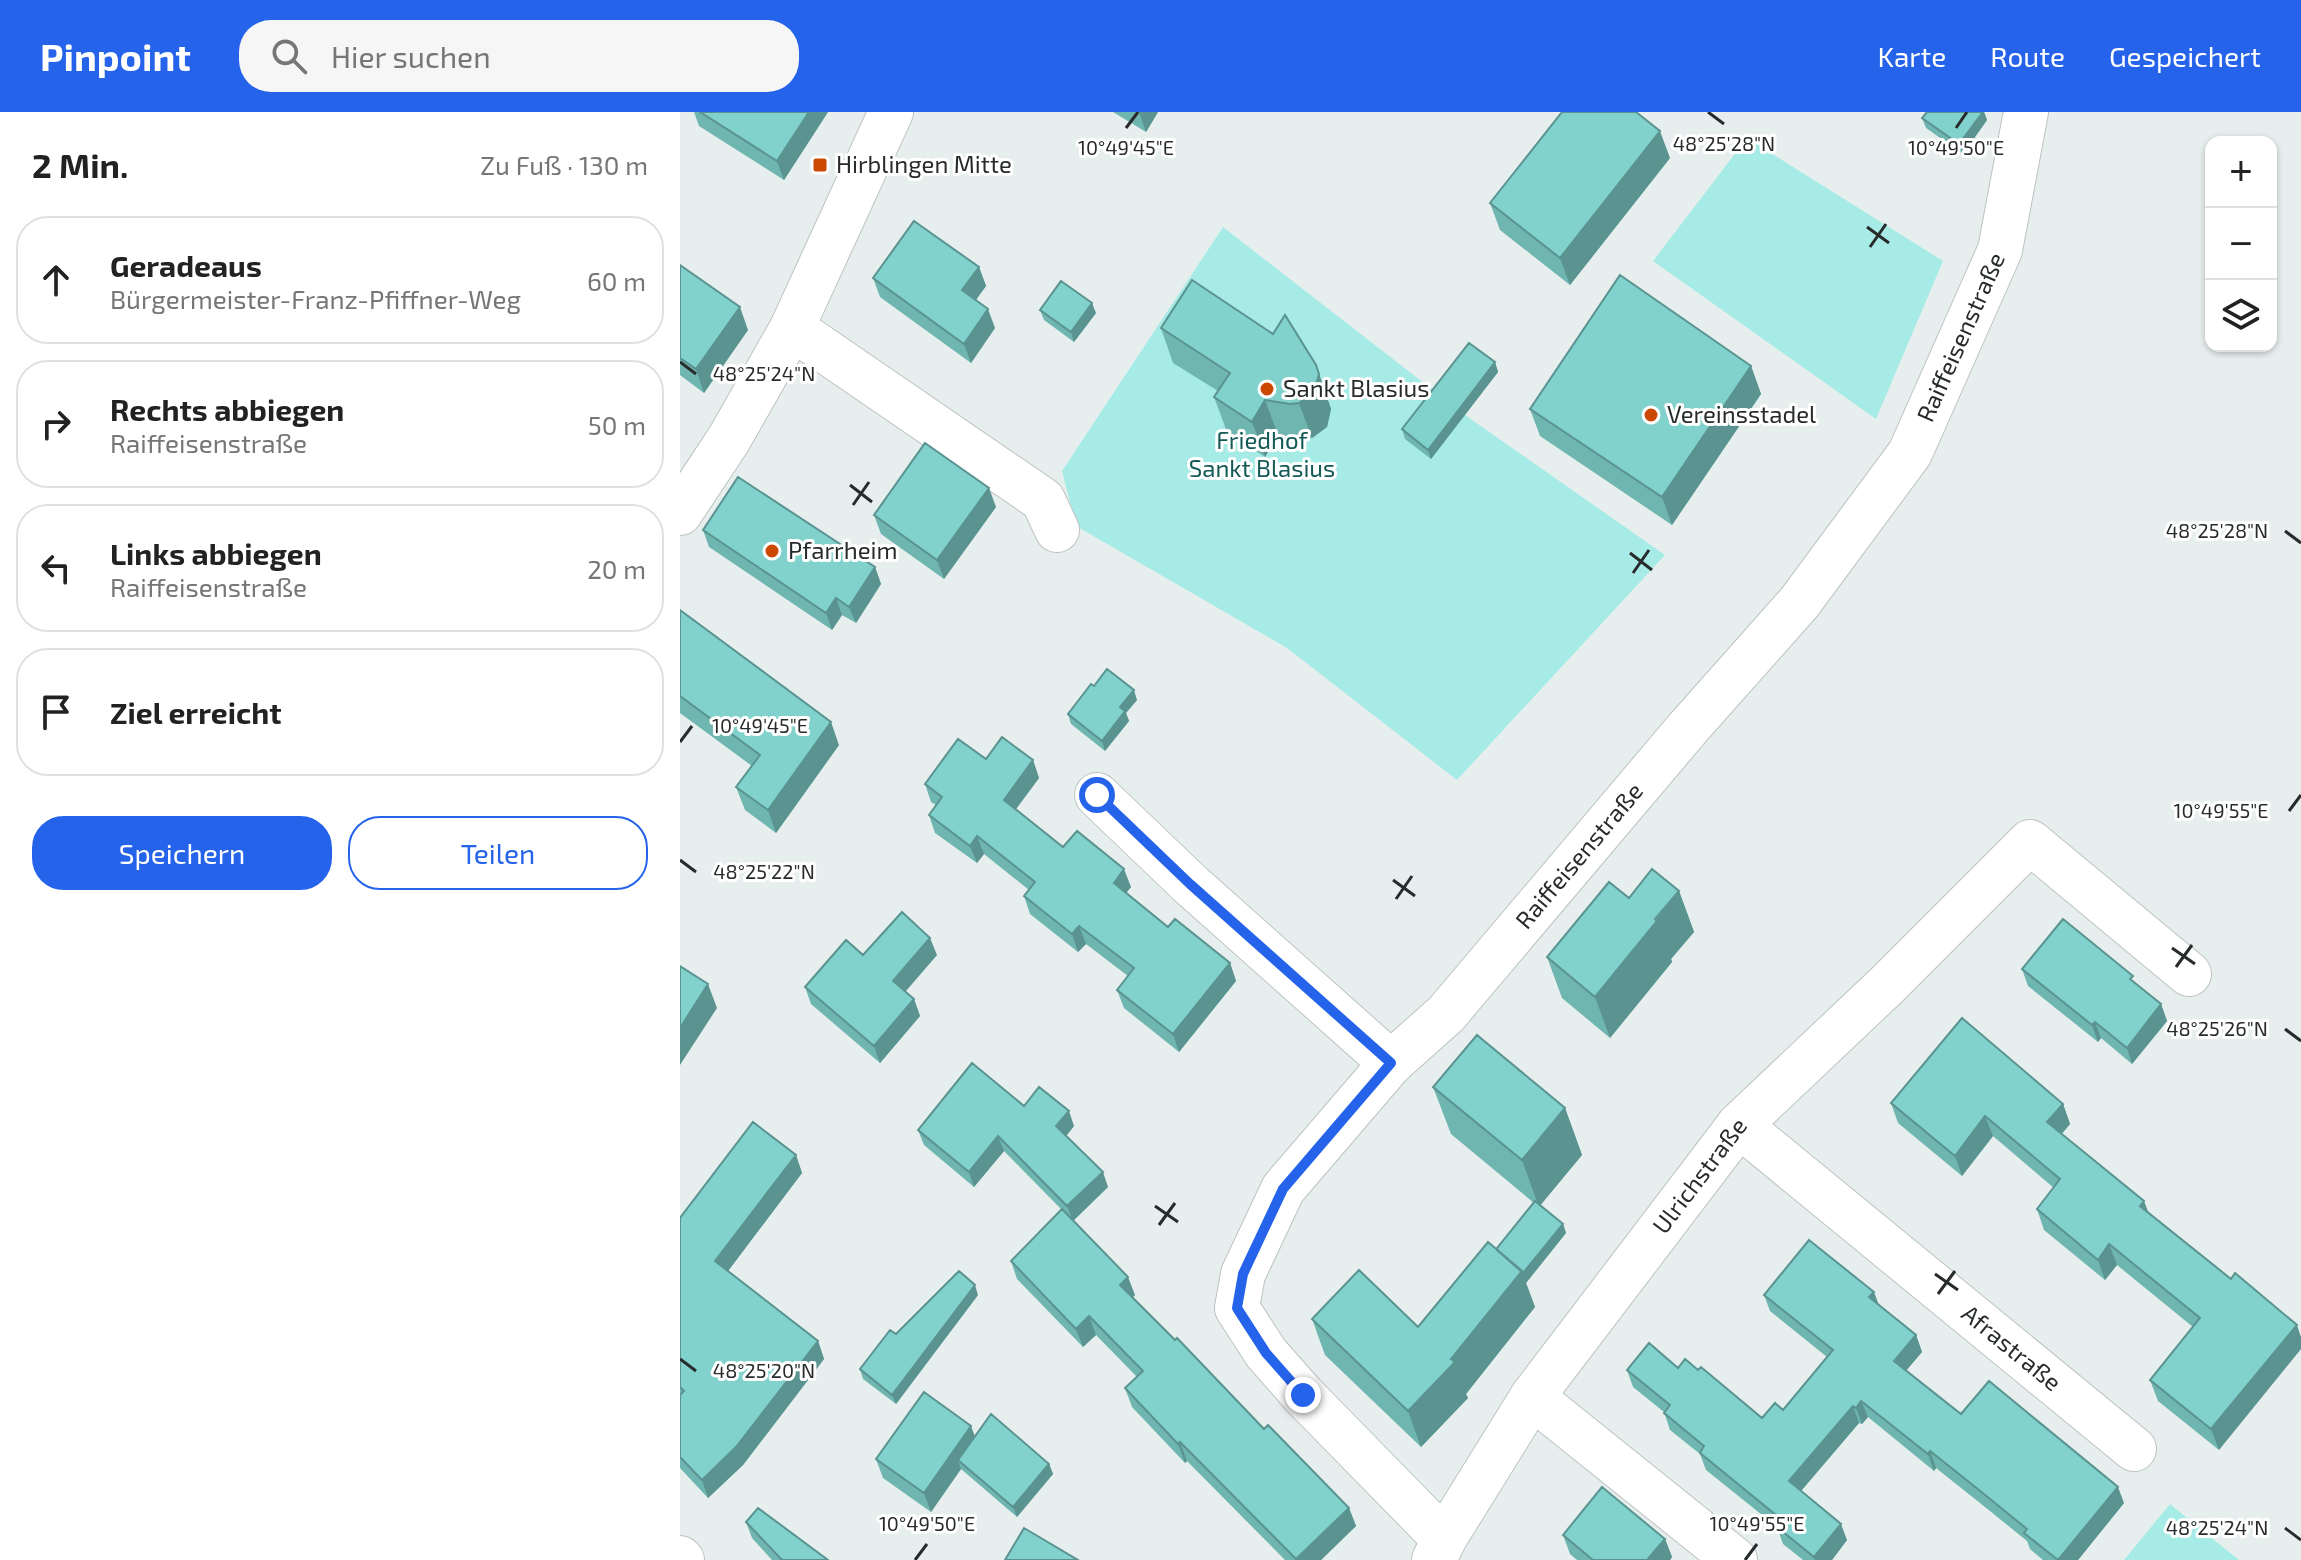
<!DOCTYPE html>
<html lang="de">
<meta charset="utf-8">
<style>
body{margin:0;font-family:"Exo 2",sans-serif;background:#f6f6f6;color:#222}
.controls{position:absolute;right:24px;top:24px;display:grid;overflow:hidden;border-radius:16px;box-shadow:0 2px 6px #0004}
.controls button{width:72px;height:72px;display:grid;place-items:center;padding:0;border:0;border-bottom:2px solid #e0e0e0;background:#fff;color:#222;font:40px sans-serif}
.stop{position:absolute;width:24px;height:24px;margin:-18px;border:6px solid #2563eb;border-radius:50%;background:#fff}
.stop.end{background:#2563eb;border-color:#fff;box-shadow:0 2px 8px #0008}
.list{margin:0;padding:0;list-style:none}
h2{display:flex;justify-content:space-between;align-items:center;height:104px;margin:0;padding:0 32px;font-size:34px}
h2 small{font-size:26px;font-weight:400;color:#767676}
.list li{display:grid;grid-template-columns:52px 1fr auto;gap:24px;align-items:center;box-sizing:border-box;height:128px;margin:0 16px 16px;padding:0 16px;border:2px solid #e0e0e0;border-radius:32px}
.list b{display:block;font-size:30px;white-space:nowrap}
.list p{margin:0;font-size:26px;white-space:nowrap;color:#767676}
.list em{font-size:26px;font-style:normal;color:#767676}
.actions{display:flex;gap:16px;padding:24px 32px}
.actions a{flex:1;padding:18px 0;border:2px solid #2563eb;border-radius:32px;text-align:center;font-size:28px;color:#2563eb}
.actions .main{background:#2563eb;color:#fff}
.icon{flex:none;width:44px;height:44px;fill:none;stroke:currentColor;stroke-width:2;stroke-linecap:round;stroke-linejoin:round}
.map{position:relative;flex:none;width:1621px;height:1448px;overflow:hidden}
header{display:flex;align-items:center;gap:48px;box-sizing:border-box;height:112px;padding:0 40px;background:#2563eb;color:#fff}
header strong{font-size:38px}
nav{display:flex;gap:44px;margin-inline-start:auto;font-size:28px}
.search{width:560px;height:72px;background:#f6f6f6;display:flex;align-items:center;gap:20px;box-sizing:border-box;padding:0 28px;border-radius:32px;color:#767676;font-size:30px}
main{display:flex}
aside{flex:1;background:#fff}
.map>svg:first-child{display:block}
.green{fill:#a6ebe6}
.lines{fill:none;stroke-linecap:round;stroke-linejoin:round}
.street-casing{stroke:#bcc3c2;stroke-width:46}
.street{stroke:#fff;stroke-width:44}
.wall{fill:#6fb5b0}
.shaded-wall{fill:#5a9390}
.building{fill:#81d2cd;stroke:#5a9390;stroke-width:2}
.route{stroke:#2563eb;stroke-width:10}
.ticks{fill:none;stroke:#282b2b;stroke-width:3}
.poi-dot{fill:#cc4700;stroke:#fff;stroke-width:3}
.labels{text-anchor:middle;stroke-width:6;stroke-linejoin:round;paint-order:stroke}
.poi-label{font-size:24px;fill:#282b2b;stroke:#fff;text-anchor:start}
.street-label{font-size:24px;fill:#282b2b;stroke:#fff}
.park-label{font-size:24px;fill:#135956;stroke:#fff}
.ticks-label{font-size:20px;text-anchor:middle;fill:#282b2b;stroke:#fff;stroke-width:6;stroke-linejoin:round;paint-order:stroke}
</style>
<header>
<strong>Pinpoint</strong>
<div class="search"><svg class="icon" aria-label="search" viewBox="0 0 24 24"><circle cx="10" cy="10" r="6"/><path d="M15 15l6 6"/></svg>Hier suchen</div>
<nav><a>Karte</a><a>Route</a><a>Gespeichert</a></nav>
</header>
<main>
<aside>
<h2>2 Min.<small>Zu Fuß · 130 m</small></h2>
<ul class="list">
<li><svg class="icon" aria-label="ahead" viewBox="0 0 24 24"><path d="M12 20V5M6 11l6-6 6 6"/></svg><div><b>Geradeaus</b><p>Bürgermeister-Franz-Pfiffner-Weg</p></div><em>60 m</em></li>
<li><svg class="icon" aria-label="right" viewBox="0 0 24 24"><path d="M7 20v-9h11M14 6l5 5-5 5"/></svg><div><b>Rechts abbiegen</b><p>Raiffeisenstraße</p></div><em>50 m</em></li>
<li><svg class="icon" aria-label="left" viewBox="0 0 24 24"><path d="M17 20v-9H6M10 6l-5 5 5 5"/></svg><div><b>Links abbiegen</b><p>Raiffeisenstraße</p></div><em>20 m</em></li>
<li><svg class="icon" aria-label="arrive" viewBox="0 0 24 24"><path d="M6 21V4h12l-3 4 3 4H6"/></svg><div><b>Ziel erreicht</b></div></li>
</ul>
<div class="actions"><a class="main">Speichern</a><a>Teilen</a></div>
</aside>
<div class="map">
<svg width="1621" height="1448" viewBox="0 0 1621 1448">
<rect width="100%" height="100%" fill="#e7efee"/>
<path class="green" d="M1067 26 1263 149 1196 307 973 149Z
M543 115 785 303 985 443 777 668 607 536 396 414 382 359Z
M1490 1392 1549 1440 1559 1448H1444Z"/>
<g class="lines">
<defs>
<g id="street">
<path d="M112 216 363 388 377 418"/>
<path d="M0 401 49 327 112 216 211 0"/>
<path d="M417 683 510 772 711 951"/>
<path id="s1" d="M1059 1013 1454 1337"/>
<path d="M852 1285 1055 1448"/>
<path id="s2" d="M764 1427 623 1283 586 1241 557 1196 563 1162 603 1077 711 951 766 902 1007 617 1119 491 1230 341 1320 138 1346 0"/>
<path d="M0 1446 2 1448"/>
<path id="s3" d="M754 1448 764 1427 852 1285 1059 1013 1207 873 1350 730 1509 862"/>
</g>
</defs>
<use href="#street" class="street-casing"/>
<use href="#street" class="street"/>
</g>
<path class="wall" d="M14 0H148L104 68 19 14Z
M433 0H478L466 20Z
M1247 0H1304L1307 8 1283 42 1246 16 1242 6Z
M990 46 890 173 820 118 810 91Z
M0 153 68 218 24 281 0 263Z
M299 155 306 174 296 188 315 216 291 251 200 185 193 166Z
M360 198 416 201 394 230 364 208Z
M481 216 636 253 651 297 647 315 632 326 622 327 598 323 585 345 547 320 534 285 538 279 493 251Z
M815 250 818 260 751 347 725 327 722 317Z
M1071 254 1081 282 992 413 860 324 850 297Z
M316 395 264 467 201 422 194 403Z
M23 418 195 455 201 472 176 511 162 503 152 518 29 435Z
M0 498 159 633 96 721 65 698 56 675 72 654 0 601Z
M414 574 457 588 446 601 449 609 425 639 391 612 388 602Z
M306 647 353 648 359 666 336 697 383 735 451 775 446 781 488 815 550 851 556 869 499 940 444 896 437 878 448 864 406 832 398 840 350 802 344 784 349 778 304 742 297 751 255 721 249 703 256 693 251 690 245 672Z
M999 779 1014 820 991 847 992 850 930 926 882 886 867 845 949 786Z
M183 843H257L225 879 234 887 240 904 200 951 131 892 125 875Z
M1342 857 1456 872 1481 892 1487 909 1452 952 1421 926 1418 930 1348 874Z
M753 975 885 996 902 1043 860 1093 883 1112 886 1121 846 1171 855 1195 786 1282 788 1286 741 1335 645 1243 632 1207 738 1215 817 1138 854 1091 771 1022Z
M1211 991 1383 992 1390 1012 1382 1022 1469 1101 1551 1167 1539 1338 1478 1289 1470 1268 1513 1215 1437 1153 1425 1168 1364 1118 1357 1097 1374 1076 1313 1024 1282 1064 1218 1011Z
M344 994 394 1014 386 1024 428 1075 393 1109 455 1183 453 1185 584 1317 669 1396 676 1414 641 1448H605L507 1349 505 1351 452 1295 445 1276 457 1265 416 1223 403 1235 337 1167 331 1149 382 1098 324 1039 294 1075 244 1033 238 1018Z
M116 1043 122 1061 48 1159 138 1229 144 1247 63 1353 28 1386 0 1356V1106Z
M298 1183 216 1292 183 1267 180 1257 216 1222Z
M1084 1183 1198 1192 1236 1223 1242 1240 1226 1258 1281 1302 1444 1391 1398 1448H1363L1350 1437 1347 1429 1305 1395 1256 1356 1254 1359 1188 1305 1182 1312 1179 1311 1121 1379 1167 1428 1152 1448H1123L1103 1432 1097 1415 1026 1358 1020 1342 990 1318 984 1300 953 1275 947 1258 998 1256 1082 1306 1103 1298 1147 1245 1090 1199Z
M295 1324 369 1352 373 1362 337 1405 281 1357 251 1400 203 1366 196 1347Z
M66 1410 148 1448H92L72 1426Z
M883 1423 985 1427 992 1445 990 1448H897L890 1442Z"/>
<path class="shaded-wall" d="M129 0H148L104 68 97 49Z
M459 0H478L466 20Z
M1303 0H1304L1307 8 1283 42 1279 32Z
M980 19 990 46 890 173 880 146Z
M299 155 306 174 289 197 282 178Z
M412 191 416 201 394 230 391 220Z
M60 195 68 218 24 281 16 257Z
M308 197 315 216 291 251 284 232Z
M815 250 818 260 751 347 748 338Z
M636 253 651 297 647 315 632 326 619 291Z
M1071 254 1081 282 992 413 982 385Z
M585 288 598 323 585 345 572 310Z
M309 376 316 395 264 467 257 448Z
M195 455 201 472 176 511 169 495Z
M156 486 162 503 152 518 146 501Z
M454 578 457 588 446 601 449 609 425 639 422 629 440 595Z
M151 610 159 633 96 721 88 698Z
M353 648 359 666 330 705 324 688Z
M297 724 304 742 297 751 290 734Z
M444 757 451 775 440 789 434 771Z
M999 779 1014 820 991 847 992 850 930 926 915 885Z
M399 814 406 832 398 840 392 822Z
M250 826 257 843 220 886 213 869Z
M550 851 556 869 499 940 493 922Z
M28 872 37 896 0 953V916Z
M234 887 240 904 200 951 194 934Z
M1481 892 1487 909 1452 952 1447 936Z
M1415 910 1421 926 1418 930 1412 913Z
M1383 992 1390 1012 1374 1030 1367 1010Z
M885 996 902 1043 859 1095 842 1048Z
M389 999 394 1014 382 1029 376 1014Z
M1305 1004 1313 1024 1282 1064 1275 1044Z
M318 1024 324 1039 294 1075 289 1060Z
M116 1043 122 1061 42 1167 35 1149Z
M423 1060 428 1075 393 1109 387 1094Z
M1464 1089 1472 1110 1460 1094Z
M883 1112 886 1121 846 1171 855 1195 786 1282 788 1286 741 1335 728 1299 842 1159Z
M1429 1132 1437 1153 1425 1168 1418 1148Z
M448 1165 455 1183 447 1191 440 1173Z
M295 1173 298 1183 216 1292 212 1283Z
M1194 1180 1200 1196 1189 1185Z
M409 1204 416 1223 403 1235 396 1217Z
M1617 1213 1621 1225V1237L1539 1338 1531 1317Z
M1236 1223 1242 1240 1220 1266 1214 1249Z
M138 1229 144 1247 63 1353 28 1386 22 1368Z
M1181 1289 1188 1305 1182 1312 1176 1296Z
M1173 1294 1179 1311 1115 1386 1109 1369Z
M291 1314 298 1333 278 1348 281 1357 251 1400 244 1381Z
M500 1330 507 1349 505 1351 498 1332Z
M1250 1339 1256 1356 1254 1359 1248 1342Z
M369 1352 373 1362 337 1405 333 1395Z
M1438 1375 1444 1391 1398 1448H1378Z
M669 1396 676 1414 641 1448H616Z
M1161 1412 1167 1428 1152 1448H1135L1134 1445Z
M985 1427 992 1445 990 1448H967Z"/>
<path class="building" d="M20 0H129L97 49Z
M882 0H956L980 19 880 146 810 91Z
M1247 0H1303L1279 32 1242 6Z
M234 109 299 155 282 178 308 197 284 232 193 166Z
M0 153 60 195 16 257 0 246Z
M940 163 1071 254 982 385 850 297Z
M512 168 593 222 605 203 636 253 639 262 634 280 619 291 610 292 585 288 572 310 534 285 550 261 481 216Z
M381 169 412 191 391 220 360 198Z
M789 231 815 250 748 338 722 317Z
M245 331 309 376 257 448 194 403Z
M58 365 195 455 169 495 156 486 146 501 23 418Z
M0 498 151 610 88 698 56 675 80 643 0 584Z
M427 557 454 578 440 595 445 599 422 629 388 602 411 572 414 574Z
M322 625 353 648 324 688 383 735 397 719 444 757 434 771 488 815 495 807 550 851 493 922 437 878 454 856 399 814 392 822 344 784 355 770 297 724 290 734 249 703 262 685 245 672 278 627 306 647Z
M972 757 999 779 975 807 977 809 915 885 867 845 929 770 949 786Z
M222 800 250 826 213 869 234 887 194 934 125 875 166 828 183 843Z
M1383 807 1453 864 1450 867 1481 892 1447 936 1415 910 1412 913 1342 857Z
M0 854 28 872 0 916Z
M1282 906 1383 992 1367 1010 1464 1089 1460 1094 1551 1167 1555 1161 1617 1213 1531 1317 1470 1268 1520 1206 1429 1132 1418 1148 1357 1097 1380 1067 1305 1004 1275 1044 1211 991Z
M797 923 885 996 842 1048 753 975Z
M292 951 344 994 359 975 389 999 376 1014 423 1060 387 1094 318 1024 289 1060 238 1018Z
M73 1010 116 1043 35 1149 138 1229 56 1335 22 1368 0 1345V1283L4 1279 0 1275V1106Z
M855 1089 883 1112 843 1161 817 1138V1136Z
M382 1097 448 1165 440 1173 495 1228 497 1226 584 1317 588 1313 669 1396 616 1447 500 1330 498 1332 445 1276 463 1259 409 1204 396 1217 331 1149Z
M1129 1128 1194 1180 1189 1185 1236 1223 1214 1249 1281 1302 1309 1269 1438 1375 1378 1448 1344 1421 1347 1417 1299 1378 1250 1339 1248 1342 1181 1289 1176 1296 1173 1294 1109 1369 1161 1412 1134 1445 1097 1415 1102 1408 1020 1341 1024 1334 984 1301 990 1293 947 1258 969 1231 998 1256 1005 1247 1018 1258 1021 1255 1082 1306 1095 1291 1103 1298 1153 1238 1084 1183Z
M808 1130 842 1159 771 1247 775 1250 728 1299 632 1207 679 1158 738 1215Z
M279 1159 295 1173 212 1283 180 1257 210 1218 216 1222Z
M244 1280 291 1314 244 1381 196 1347Z
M311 1302 369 1352 333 1395 278 1348Z
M922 1375 985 1427 967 1448H913L883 1423Z
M78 1396 148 1448H102L66 1410Z
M344 1416 398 1448H325Z"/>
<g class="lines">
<path class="route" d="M417 683 510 772 711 951 603 1077 563 1162 557 1196 586 1241 623 1283"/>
</g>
<path class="ticks" d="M1028 0 1044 12M446 16 458 0M1276 16 1287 0M1187 115 1209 131M1190 135 1206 112M0 250 16 262M170 373 192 390M173 393 189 370M1605 419 1621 431M950 441 972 458M953 461 969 438M0 630 12 614M1609 699 1621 683M0 748 16 760M713 768 735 784M716 787 732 764M1492 836 1515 852M1496 855 1512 833M1605 917 1621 929M475 1094 498 1110M479 1113 495 1091M1255 1162 1278 1178M1258 1182 1275 1159M0 1247 16 1259M1605 1416 1621 1428M235 1448 247 1432M1065 1448 1077 1432"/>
<g class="poi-dot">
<rect x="132" y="45" width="16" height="16" rx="4"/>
<circle cx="587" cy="277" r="8"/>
<circle cx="971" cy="303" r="8"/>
<circle cx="92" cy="439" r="8"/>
</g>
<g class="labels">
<g class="poi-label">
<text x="156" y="61">Hirblingen Mitte</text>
<text x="603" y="285">Sankt Blasius</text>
<text x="987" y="311">Vereinsstadel</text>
<text x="108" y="447">Pfarrheim</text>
</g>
<g class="street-label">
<text dy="8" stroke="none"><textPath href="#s2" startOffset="1534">Raiffeisenstraße</textPath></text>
<text dy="8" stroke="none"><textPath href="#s2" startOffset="886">Raiffeisenstraße</textPath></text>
<text dy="8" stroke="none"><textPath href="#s3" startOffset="468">Ulrichstraße</textPath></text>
<text dy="8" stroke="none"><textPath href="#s1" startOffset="352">Afrastraße</textPath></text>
</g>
<g class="park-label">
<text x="582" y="337">Friedhof<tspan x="582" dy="28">Sankt Blasius</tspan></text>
</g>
</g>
<g class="ticks-label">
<text x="1044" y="39">48°25'28"N</text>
<text x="446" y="43">10°49'45"E</text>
<text x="1276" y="43">10°49'50"E</text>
<text x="84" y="269">48°25'24"N</text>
<text x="1537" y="426">48°25'28"N</text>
<text x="80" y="621">10°49'45"E</text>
<text x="1541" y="706">10°49'55"E</text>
<text x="84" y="767">48°25'22"N</text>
<text x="1537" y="924">48°25'26"N</text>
<text x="84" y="1266">48°25'20"N</text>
<text x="247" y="1419">10°49'50"E</text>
<text x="1077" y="1419">10°49'55"E</text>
<text x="1537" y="1423">48°25'24"N</text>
</g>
</svg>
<div class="controls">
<button>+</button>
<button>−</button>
<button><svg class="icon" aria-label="layers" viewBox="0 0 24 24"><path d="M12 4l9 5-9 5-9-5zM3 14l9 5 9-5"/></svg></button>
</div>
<div class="stop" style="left:417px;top:683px"></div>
<div class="stop end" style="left:623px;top:1283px"></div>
</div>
</main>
